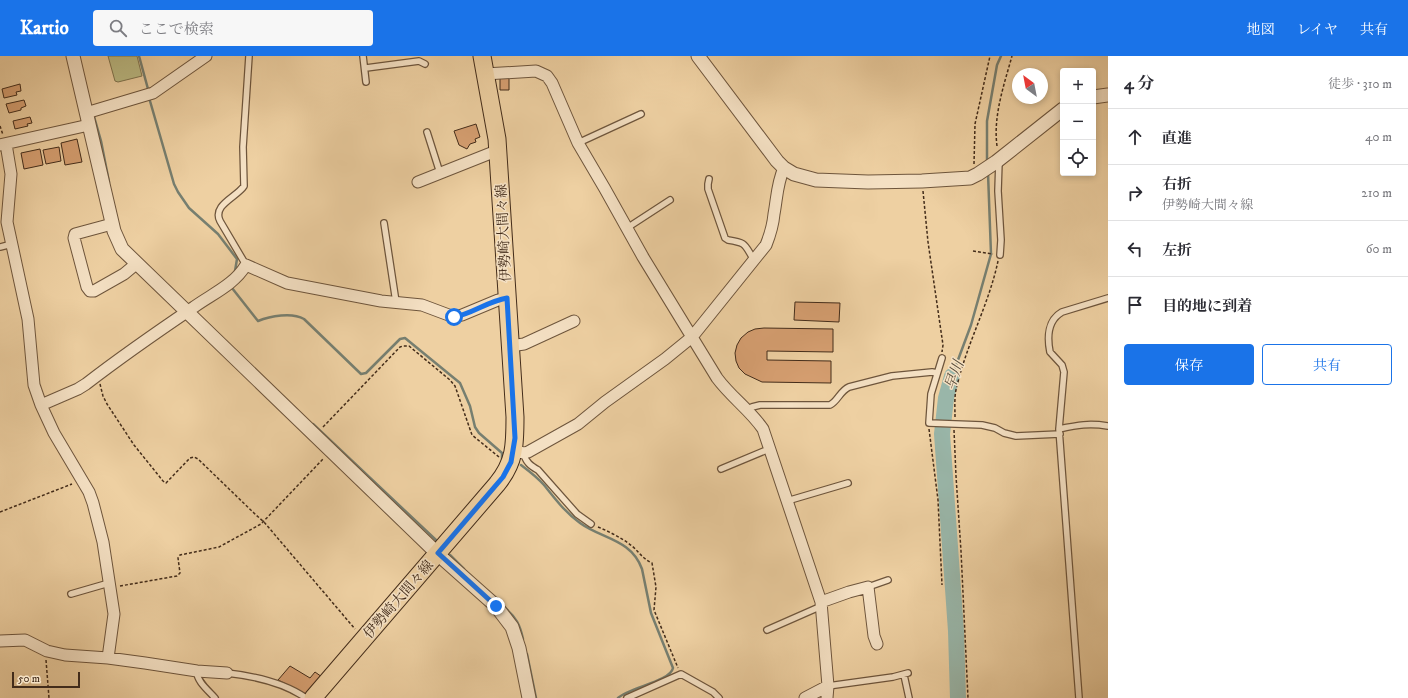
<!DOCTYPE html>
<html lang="ja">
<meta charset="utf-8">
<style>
body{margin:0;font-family:"IM FELL DW Pica","Noto Serif JP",serif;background:#f7f7f7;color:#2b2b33}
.controls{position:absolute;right:12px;top:12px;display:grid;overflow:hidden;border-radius:4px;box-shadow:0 2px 6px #0003}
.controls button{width:36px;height:36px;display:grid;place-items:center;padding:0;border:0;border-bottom:1px solid #e1e1e2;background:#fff;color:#2b2b33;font:20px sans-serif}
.compass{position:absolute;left:1012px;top:12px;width:36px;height:36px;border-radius:50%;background:#fff;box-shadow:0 2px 6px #0003;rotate:328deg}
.scale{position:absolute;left:12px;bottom:10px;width:68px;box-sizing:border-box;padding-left:4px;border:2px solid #432c1a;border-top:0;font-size:11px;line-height:14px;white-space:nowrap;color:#432c1a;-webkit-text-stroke:3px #f4e0c3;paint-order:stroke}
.stop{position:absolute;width:12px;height:12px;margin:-9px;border:3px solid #1a73e8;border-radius:50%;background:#fff}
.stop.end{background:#1a73e8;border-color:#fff;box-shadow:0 1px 4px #0008}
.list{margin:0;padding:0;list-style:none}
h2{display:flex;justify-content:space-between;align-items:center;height:52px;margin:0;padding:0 16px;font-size:17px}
h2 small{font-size:13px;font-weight:400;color:#7c7c81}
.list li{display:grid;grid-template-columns:26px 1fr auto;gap:12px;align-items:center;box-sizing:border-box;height:56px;padding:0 16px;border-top:1px solid #e1e1e2}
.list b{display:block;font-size:15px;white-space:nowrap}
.list p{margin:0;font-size:13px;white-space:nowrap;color:#7c7c81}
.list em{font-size:13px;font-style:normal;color:#7c7c81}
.actions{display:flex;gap:8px;padding:12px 16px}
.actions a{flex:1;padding:9px 0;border:1px solid #1a73e8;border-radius:4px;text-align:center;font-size:14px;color:#1a73e8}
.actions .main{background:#1a73e8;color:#fff}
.icon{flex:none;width:22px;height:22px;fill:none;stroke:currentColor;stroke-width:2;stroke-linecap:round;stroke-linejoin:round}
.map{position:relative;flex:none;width:1108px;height:642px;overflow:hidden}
header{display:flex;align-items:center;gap:24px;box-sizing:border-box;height:56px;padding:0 20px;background:#1a73e8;color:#fff}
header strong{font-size:19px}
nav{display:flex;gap:22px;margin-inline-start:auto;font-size:14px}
.search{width:280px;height:36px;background:#f7f7f7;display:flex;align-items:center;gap:10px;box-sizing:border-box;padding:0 14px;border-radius:4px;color:#7c7c81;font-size:15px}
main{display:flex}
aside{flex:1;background:#fff}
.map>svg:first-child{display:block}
.green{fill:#bbba83;stroke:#7f734e}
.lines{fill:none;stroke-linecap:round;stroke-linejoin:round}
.stream{stroke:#777f70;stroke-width:2.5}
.river{stroke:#99b6a9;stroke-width:16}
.building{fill:#d69f71;stroke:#432c1a}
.service-casing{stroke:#6e553c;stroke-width:8}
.minor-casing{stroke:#6e553c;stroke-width:13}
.tertiary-casing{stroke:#6e553c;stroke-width:15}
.primary-casing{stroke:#432c1a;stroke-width:19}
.path{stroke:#432c1a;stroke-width:1.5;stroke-dasharray:3 2;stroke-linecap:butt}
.service{stroke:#f4e0c3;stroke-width:5.5}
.minor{stroke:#f4e0c3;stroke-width:11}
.tertiary{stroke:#f4e0c3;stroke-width:13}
.primary{stroke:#eed0a2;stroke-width:17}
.route{stroke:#1a73e8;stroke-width:5}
.labels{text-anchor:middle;stroke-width:3;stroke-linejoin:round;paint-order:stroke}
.street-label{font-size:14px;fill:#432c1a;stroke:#f4e0c3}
.water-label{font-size:15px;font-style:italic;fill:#544837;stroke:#f4e0c3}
</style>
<header>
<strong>Kartio</strong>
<div class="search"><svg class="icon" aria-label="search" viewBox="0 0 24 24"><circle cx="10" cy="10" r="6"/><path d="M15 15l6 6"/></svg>ここで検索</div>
<nav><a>地図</a><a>レイヤ</a><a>共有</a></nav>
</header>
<main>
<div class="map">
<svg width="1108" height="642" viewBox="0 0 1108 642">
<rect width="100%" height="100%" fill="#eed0a2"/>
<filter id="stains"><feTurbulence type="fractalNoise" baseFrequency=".005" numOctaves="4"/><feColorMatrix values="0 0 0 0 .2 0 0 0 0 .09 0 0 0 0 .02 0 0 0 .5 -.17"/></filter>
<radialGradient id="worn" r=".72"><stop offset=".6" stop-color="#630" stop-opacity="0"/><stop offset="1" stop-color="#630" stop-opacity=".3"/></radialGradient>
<path class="green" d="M108 0H137L142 20 118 26 115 25Z"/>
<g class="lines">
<path class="stream" d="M139 0 148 33
M150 45 174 128 178 136 189 152 218 178 237 203 235 215
M93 57 101 85 109 126
M987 106V65L997 9 1001 0
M232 232 258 265C270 260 292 256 304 263L361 318 366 317 400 283 405 282 460 327 470 350 475 371 479 377 502 397V404
M952 320 971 269 991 198 988 117
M313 368 436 484
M521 409C529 415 537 421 544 429 555 443 565 456 580 467 602 483 631 483 642 513L651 557 673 612C670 626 629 631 618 642
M450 499 464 513
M505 552C516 561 520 569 523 583
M527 598 536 642"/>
<path class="river" d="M952 320 946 342 942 378 956 575 958 642"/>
</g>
<path class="building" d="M500 22H509V34H500Z
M20 28 21 35 16 36 17 39 4 42 2 33Z
M24 44 26 50 21 52V54L9 57 6 48Z
M30 61 32 67 27 68 28 70 15 73 13 65Z
M476 68 480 81 475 83 476 86 470 88 467 93 459 89 454 75Z
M77 83 82 106 65 109 61 87Z
M59 91 61 105 46 108 43 94Z
M40 93 43 109 24 113 21 97Z
M795 246 840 247 839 266 794 264Z
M764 272 833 273V296L767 295V304L831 305V327L762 326 745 318 739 312 736 305 735 297 737 289 741 282 748 276 755 273Z
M290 610 310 622 315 616 322 621 306 638 278 624Z"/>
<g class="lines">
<defs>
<path id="service" d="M363 0 366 26
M366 12 419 5 425 8
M427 76 440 117
M578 87 641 58
M999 105 998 135 1001 184 1000 199
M709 123 708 128V133L725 182 728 184C747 187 744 188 754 204
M384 167 396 246
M627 172 670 144
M0 191 12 188
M246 209 220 165C212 149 237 141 244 130L243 91 249 0
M942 302 931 338 929 367 982 369 995 372 1004 377 1016 380 1060 378
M746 354 752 351 760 349H830C838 345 840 335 849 331L892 320 932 316 937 317
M1059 373C1078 369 1089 367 1108 370
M524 397C525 406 531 410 538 414L577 458 591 468
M721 413 769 393
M787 445 848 427
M868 531 888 524
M71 538 109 527
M767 574 817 552 822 551
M197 615C196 625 209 635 215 642
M227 617C254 620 283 626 306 642
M904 619 909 642
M828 630 893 621 908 617
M627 642 681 618 713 636 719 642
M1079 642 1059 373 1064 316 1062 309 1050 296C1047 281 1048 264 1062 256L1108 242"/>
<path id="minor" d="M485 18 536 15 547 20 552 27 578 87 605 133 643 201 717 322C731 341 750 354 763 373L821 546 828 630 827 642
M86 57 153 37 206 0
M6 88 11 118 7 166 28 263 34 329 41 349 54 377 89 436 93 447 103 486 114 558 108 602
M0 89 89 69
M418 126 491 97H498
M112 168 75 178 74 182 87 231 90 235H94L124 218 136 208
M510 290 524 288 574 265
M41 349 78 333 86 328C121 301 157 276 194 251 212 238 234 229 246 209L287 227 381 245 422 249 454 261 462 259 498 244 507 242
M514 395 524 397 528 396 578 368 605 346 665 303 692 281 766 189C770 179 773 169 774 158 777 142 777 127 784 112
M821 546 849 536 868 531 874 580 877 588
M0 585 25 584 47 595 65 599 108 602 145 607 197 615 227 617
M805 642 828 630"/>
<path id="tertiary" d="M73 0 114 175 122 193 442 502 496 550 512 571 519 592 529 642
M698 0 777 105 784 112 794 118 816 124 868 126 922 125 970 122 978 118 996 106 1063 53
M1093 41 1108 39"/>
<path id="primary" d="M313 642 497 428C515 406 515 389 515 361L497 83 482 0"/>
</defs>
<use href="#service" class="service-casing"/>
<use href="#minor" class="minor-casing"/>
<use href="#tertiary" class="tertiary-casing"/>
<use href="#primary" class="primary-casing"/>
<path class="path" d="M0 70 3 79
M997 90C993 60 1004 29 1012 0
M974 108 975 68 990 0
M923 135 928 186 943 289 942 296
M973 195 993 198
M100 328 103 340 107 348 134 389 163 425 166 427 190 402 194 401 198 403 256 459 264 466 355 573
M955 361C955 351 954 339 957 330 967 287 989 248 998 205
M323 371 400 291 403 290H409L450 324 455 330 472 379 499 401
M929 373 938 444 942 529
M954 374 956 420 961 495 968 642
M0 456 72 428
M598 471C610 476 622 482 632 490 639 496 643 503 652 507L656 531 654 554 678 612
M120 530 177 520 180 517 178 502 180 499 219 491 261 468 323 403
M46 604 49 642"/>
<use href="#service" class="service"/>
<use href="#minor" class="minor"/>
<use href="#tertiary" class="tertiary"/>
<use href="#primary" class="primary"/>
</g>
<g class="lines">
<path class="route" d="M454 261C472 258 488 245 507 242L515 382 511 406 503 421 438 497 496 550"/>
</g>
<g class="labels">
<g class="street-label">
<text transform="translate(503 177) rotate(-93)" y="5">伊勢崎大間々線</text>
<text transform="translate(398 543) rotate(-49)" y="5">伊勢崎大間々線</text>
</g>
<g class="water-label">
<text transform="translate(954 319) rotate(-71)" y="5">早川</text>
</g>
</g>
<rect width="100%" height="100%" filter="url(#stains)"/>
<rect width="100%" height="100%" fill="url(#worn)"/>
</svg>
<div class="controls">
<button>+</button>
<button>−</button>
<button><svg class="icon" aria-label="locate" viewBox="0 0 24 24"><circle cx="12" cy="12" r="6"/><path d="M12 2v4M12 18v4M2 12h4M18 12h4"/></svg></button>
</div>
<svg class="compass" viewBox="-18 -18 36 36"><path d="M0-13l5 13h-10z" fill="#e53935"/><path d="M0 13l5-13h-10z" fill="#7c7c81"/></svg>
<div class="scale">50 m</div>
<div class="stop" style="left:454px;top:261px"></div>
<div class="stop end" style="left:496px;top:550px"></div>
</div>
<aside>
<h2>4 分<small>徒歩 · 310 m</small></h2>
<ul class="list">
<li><svg class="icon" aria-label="ahead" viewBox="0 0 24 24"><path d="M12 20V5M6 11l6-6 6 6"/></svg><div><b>直進</b></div><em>40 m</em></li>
<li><svg class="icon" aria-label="right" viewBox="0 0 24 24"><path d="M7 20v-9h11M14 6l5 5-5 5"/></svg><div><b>右折</b><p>伊勢崎大間々線</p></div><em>210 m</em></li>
<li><svg class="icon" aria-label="left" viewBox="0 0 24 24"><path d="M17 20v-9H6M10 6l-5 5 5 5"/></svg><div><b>左折</b></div><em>60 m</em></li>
<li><svg class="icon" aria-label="arrive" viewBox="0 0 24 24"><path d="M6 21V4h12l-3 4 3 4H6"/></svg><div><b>目的地に到着</b></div></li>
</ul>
<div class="actions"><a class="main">保存</a><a>共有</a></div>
</aside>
</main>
